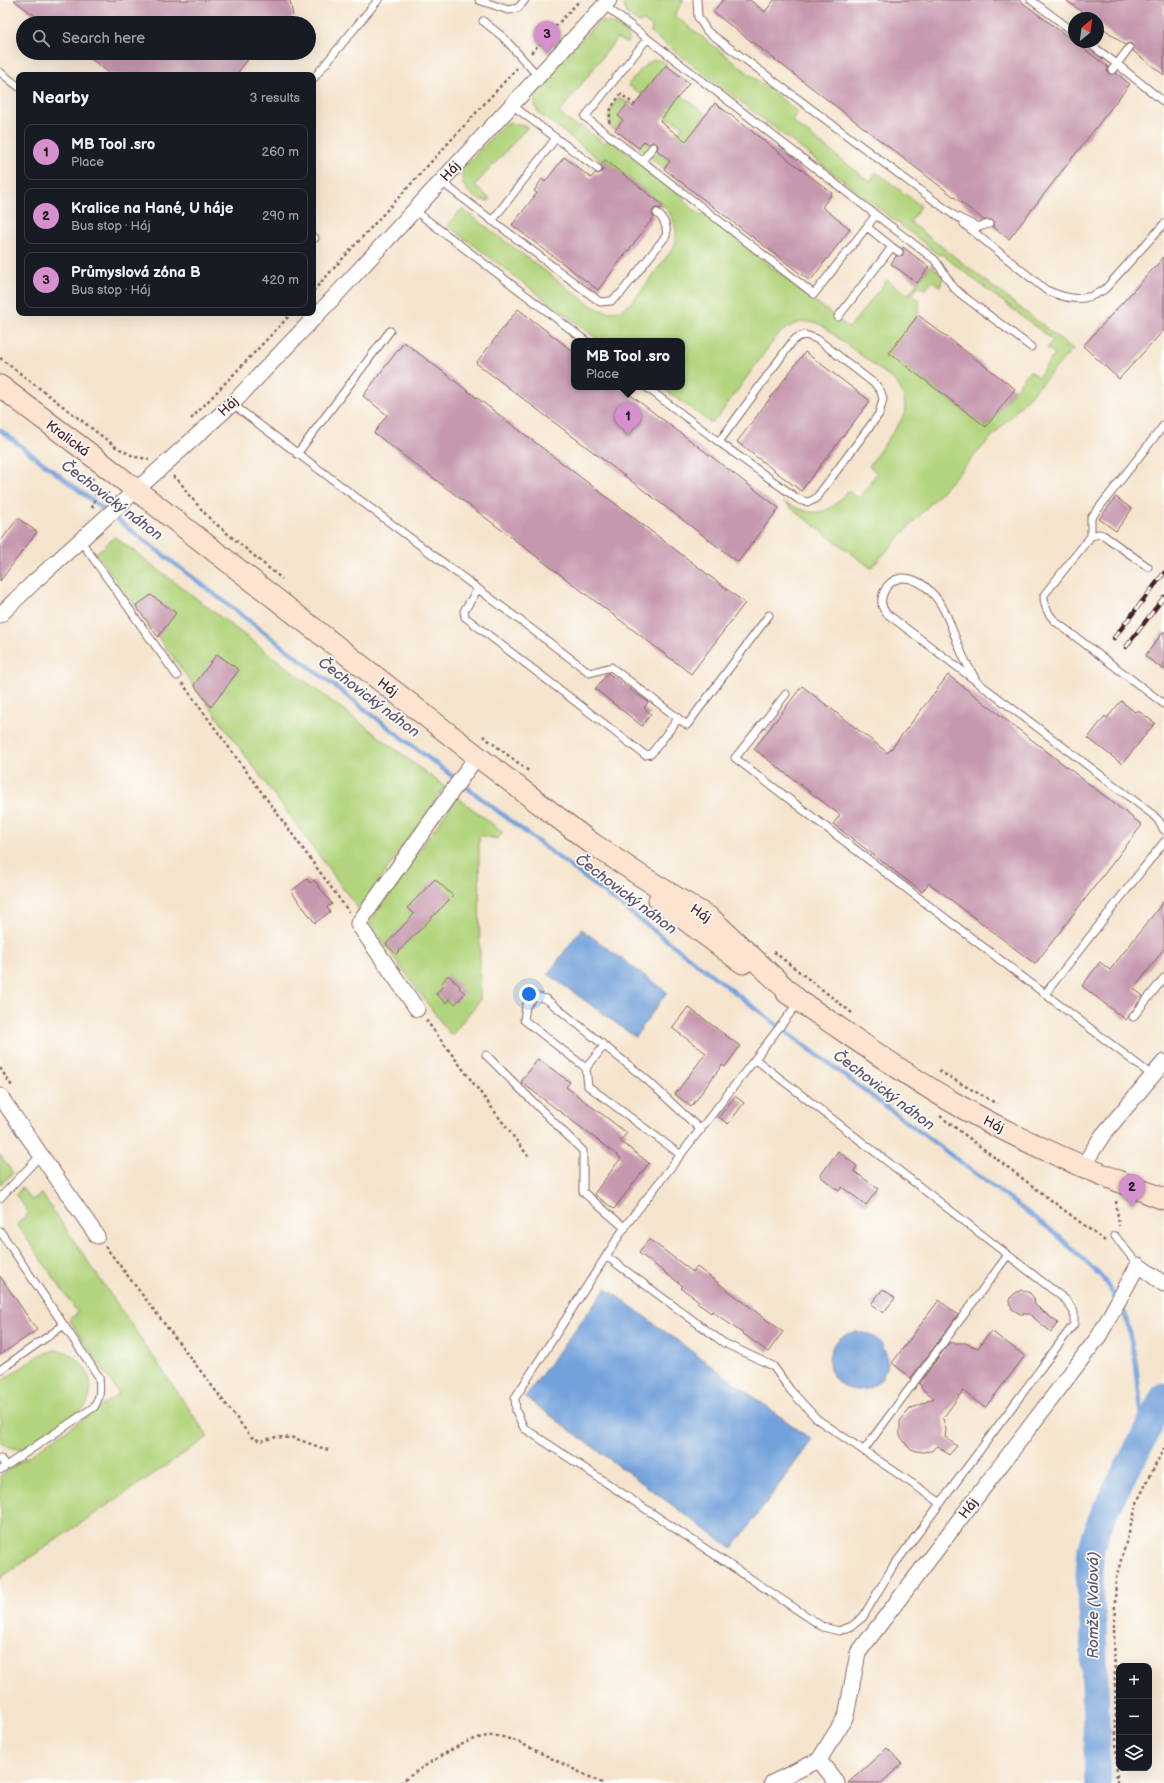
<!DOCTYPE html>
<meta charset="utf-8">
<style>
body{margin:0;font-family:"Balsamiq Sans",sans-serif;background:#242831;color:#f1f3f6}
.controls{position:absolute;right:12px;bottom:12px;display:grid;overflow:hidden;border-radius:8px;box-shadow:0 4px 16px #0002}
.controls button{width:36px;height:36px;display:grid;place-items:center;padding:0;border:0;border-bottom:1px solid #363941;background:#171b24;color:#f1f3f6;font:20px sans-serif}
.compass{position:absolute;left:1068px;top:12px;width:36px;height:36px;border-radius:50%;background:#171b24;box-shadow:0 4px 16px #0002;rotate:29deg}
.you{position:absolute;left:529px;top:994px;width:14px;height:14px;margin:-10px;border:3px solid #fff;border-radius:50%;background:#1a73e8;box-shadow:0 0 0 6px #1a73e833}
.badge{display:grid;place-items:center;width:26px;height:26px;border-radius:50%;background:#d690ce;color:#111;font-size:13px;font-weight:700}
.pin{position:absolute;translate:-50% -33px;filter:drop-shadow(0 1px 2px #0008)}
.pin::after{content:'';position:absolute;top:21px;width:14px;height:12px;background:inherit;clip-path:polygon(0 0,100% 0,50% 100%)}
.popup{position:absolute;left:571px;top:338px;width:114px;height:52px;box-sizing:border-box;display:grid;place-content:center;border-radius:8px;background:#171b24;filter:drop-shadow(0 1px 3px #0005);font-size:13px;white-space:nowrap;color:#9ea1a6}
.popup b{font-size:15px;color:#f1f3f6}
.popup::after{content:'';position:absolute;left:50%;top:100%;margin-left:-8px;border:8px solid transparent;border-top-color:#171b24}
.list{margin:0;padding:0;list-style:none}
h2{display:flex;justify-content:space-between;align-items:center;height:52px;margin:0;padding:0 16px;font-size:17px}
h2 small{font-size:13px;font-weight:400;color:#9ea1a6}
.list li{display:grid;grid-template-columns:26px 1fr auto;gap:12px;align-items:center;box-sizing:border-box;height:56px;margin:0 8px 8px;padding:0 8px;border:1px solid #363941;border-radius:8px}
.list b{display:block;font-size:15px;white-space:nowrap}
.list p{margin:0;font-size:13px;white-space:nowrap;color:#9ea1a6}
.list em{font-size:13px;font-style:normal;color:#9ea1a6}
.icon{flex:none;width:22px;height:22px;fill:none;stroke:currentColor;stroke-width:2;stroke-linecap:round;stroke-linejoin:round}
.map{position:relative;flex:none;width:1164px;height:1783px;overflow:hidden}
.search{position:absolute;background:#171b24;box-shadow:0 4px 16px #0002;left:16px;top:16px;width:300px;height:44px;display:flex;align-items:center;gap:10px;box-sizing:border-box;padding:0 14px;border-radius:22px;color:#9ea1a6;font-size:15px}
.panel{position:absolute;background:#171b24;box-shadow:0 4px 16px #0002;left:16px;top:72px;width:300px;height:244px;border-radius:8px}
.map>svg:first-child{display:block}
.green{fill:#b1d47c;stroke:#7e7a54}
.water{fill:#72a1db;stroke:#5e6083}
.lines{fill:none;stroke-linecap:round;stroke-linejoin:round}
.stream{stroke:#72a1db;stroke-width:4.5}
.river{stroke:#72a1db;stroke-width:27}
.building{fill:#c698af}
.service-casing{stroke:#866464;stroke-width:9}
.minor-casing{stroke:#866464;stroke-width:17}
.secondary-casing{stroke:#866464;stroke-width:23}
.path{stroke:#866464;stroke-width:2.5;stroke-dasharray:3 3;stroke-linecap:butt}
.service{stroke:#fff;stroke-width:7}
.minor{stroke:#fff;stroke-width:15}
.secondary{stroke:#fde4d1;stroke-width:21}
.rail-casing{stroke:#4a1f2b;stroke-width:4.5}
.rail{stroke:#fdfcf7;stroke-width:3;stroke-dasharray:9;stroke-linecap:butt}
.labels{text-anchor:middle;stroke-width:3.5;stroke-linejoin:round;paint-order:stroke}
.street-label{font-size:14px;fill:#4a1f2b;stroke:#fdfcf7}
.water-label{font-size:15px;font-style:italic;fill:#5a5371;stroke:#fdfcf7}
</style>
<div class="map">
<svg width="1164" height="1783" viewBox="0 0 1164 1783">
<rect width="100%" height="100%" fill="#fdfcf7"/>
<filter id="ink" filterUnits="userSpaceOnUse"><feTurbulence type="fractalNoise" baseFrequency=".025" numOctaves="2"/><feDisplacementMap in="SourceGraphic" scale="8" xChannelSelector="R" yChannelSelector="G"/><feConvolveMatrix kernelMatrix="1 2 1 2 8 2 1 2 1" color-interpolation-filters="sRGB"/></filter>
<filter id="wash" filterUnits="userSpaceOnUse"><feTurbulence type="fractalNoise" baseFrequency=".012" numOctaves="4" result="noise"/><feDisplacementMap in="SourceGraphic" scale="16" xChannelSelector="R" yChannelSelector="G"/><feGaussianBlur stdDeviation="0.9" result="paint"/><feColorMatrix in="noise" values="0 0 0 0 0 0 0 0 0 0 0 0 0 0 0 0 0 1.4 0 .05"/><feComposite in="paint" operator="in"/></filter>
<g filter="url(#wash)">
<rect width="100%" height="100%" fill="#f5e4cd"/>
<path class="green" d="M622 0H684L674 15 798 112 792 121 870 182 876 172 921 206 910 222 1073 349 871 568 783 502C814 516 825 519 847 491L859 498 877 473 869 466 902 419 905 410 904 399 901 389 895 381 821 325C803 318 789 324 776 337L718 417 713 422H709L661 387H682V341H600L447 225 462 209 589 304C619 323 631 304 648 282 657 270 665 259 674 247 679 231 674 217 663 205L605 160 603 162 540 114C533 106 534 97 537 87L598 22C612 20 619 27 629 36V42L625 43 617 38 559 113 578 128 580 125 605 144 609 139 685 198 683 201 702 216 704 213 849 328 887 280 908 295 931 265 937 270 943 277 940 287 933 281 925 290 919 285 912 295 920 301 918 315 889 354 986 427 1027 374 1030 371 1038 377 1055 354 1047 348 1053 340 941 254 939 255 929 247 651 33 652 27 644 21 639 23 627 14Z
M653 60H660L667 63 642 95 628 85 644 66Z
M680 94 706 115 686 141 676 134 683 126 664 115Z
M619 97 628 103 623 120 615 130 610 127C606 116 612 106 619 97Z
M512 123 528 127 475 185 490 199 489 201C473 202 457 184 463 169L503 125Z
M644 141 670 161 664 169 639 148Z
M115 537 445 787 359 910 96 553Z
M457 797 503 832 497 839 479 835 480 1000 451 1036 369 923Z
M0 1155 13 1173 0 1185Z
M22 1187 31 1200 42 1194 208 1437 0 1578V1476L119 1394 70 1321 71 1318 78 1313 17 1224 29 1213 16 1195Z
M55 1350C61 1351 68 1352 73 1356 90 1369 97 1390 84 1408L25 1448C16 1450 8 1448 0 1442V1382L40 1355Z"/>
<path class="water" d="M581 929 667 992 635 1037 548 974Z
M606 1288 812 1440 732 1549 525 1397Z
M829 1361a29 29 0 1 1 58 0a29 29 0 1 1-58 0Z"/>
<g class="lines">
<path class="stream" d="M0 430 772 1021 1055 1233 1102 1277 1116 1299
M1120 1305 1125 1313 1136 1364 1144 1437"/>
<path class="river" d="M1098 1783 1093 1623 1089 1575 1091 1548 1096 1532 1107 1506 1144 1437 1164 1396"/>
</g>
<g id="blocks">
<path class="building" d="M14 0H290L293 16 287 23H44Z
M723 0H750L765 12 774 0H1019L1108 67 1107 71 1109 74 1116 73 1130 84 1009 239 993 227 994 223 992 220H984L713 12Z
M1066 0H1164V75L1133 51 1134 48 1132 44 1129 43 1125 45 1098 24V18H1090Z
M83 53H253L236 75H112Z
M666 65 689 83 660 121 676 134 686 141 715 103 832 193 822 207 850 229 810 281 664 169 670 161 657 150 658 146 656 143 652 142 649 144 644 141 639 148 615 130 623 120 618 116 628 103 633 107Z
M564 157 591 178 595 173 598 174 602 172 603 169 601 165 605 160 663 205 660 209 656 208 653 210 652 214 654 217 598 290 512 225 537 193 534 191 542 179 545 182Z
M903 247 929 267 917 283 891 264 896 256 903 255Z
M1164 257V330L1119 379 1083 346Z
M518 309 574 352V387H620L779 508 738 562 476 363Z
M918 315 1015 389 986 427 889 353Z
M404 342 745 603 691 674 374 433 387 415 363 396Z
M805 352 870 401 801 491 737 442Z
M1116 497 1132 509 1116 531 1099 519Z
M18 518 37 532 0 581V542Z
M151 595 176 613 158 637 136 606Z
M1164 631V670L1145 656Z
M217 654 239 670 211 707 194 685Z
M608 673 648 702 644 708 651 714 642 726 595 689Z
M948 675 1142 825 1035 964 929 883 922 892 833 824 840 815 754 749 802 686 888 753Z
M1121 701 1135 712 1137 710 1155 723 1122 764 1088 738 1105 716 1107 718Z
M307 879 310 883 314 880 332 904 327 907 330 912 315 923 291 891Z
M435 879 453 896 396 954 386 944 414 914 407 908Z
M1164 901V949L1134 989 1143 996 1126 1020 1082 986 1100 962 1110 970Z
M448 975 460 986 459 988 465 993 455 1004 449 999 446 1003 436 994 443 986 441 984Z
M688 1007 740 1046 725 1067 722 1065 691 1107 675 1094 706 1053 672 1028Z
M538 1059 570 1082 566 1087 627 1133 620 1141 649 1163 614 1209 594 1194 621 1158 521 1082Z
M735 1096 744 1103 728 1124 719 1117Z
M838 1151 857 1166 854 1171 878 1189 866 1205 842 1187 839 1191 820 1176Z
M649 1239 693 1272 697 1267 783 1332 768 1352 712 1311 711 1313 697 1303 699 1301 681 1288 683 1286 639 1253Z
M0 1276 37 1330 0 1355Z
M883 1289 895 1298 883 1313 871 1304Z
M1022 1290 1030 1293 1034 1298 1035 1305 1058 1323 1051 1332 1029 1314H1020L1012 1309 1010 1301 1012 1296 1017 1292Z
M939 1300 958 1315 911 1378 892 1363Z
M991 1331 1025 1356 985 1408 963 1391 943 1418 946 1430 945 1437 957 1446 949 1455 938 1446 931 1451 923 1452 916 1451 909 1448 900 1436V1421L910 1409 934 1398 921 1388 922 1386 919 1384 949 1343H965L978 1348Z
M887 1748 902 1764 881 1783H848Z"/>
</g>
</g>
<g filter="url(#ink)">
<use href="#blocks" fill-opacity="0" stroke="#866464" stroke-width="1"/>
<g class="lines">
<defs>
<path id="service" d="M479 0 508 10 518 8 525 0
M697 0 698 17 707 31 955 216 978 227 989 224
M1031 0 1074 32
M604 5 876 215 814 294 585 117 647 39
M483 21 503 37 538 76
M1087 42 1117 64 1112 70
M1129 48 1117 64 1164 102
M0 72 19 87
M313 79 378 0
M512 105 556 138
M642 161 653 147
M440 181 600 302 611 301 621 293 666 236C668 226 664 219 657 213
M414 210 586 341
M876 215 935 260 954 288 962 295 1031 347
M492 221 556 138 598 169
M964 224 1046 290C1069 300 1084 303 1105 289L1164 224
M313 239 315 238
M892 247 899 252
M838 317 892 247 867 227
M805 335 817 339 876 385 881 392 883 399 879 414 817 497C811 503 806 503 798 499L719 442 792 342 798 337Z
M646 387 719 442
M232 404 590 673 611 667 687 725 769 615
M297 454 390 331
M1091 536V518L1164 425
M80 540 177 676
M1148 567 1103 535 1099 534 1091 536 1044 595C1044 607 1048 614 1056 622L1164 704
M478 589 464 611 465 617 645 755 651 754 678 719
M977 682C971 671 964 660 960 649 952 631 946 606 931 592 924 584 912 577 901 578 885 581 876 601 886 613L1152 814 1159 821 1164 830
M786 694 735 758 1045 994
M1133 1017 1164 978
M486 1055 583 1151V1192L625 1228
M755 1059 626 1225 515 1398 516 1411 524 1428 823 1627 839 1631 852 1626 863 1617 892 1568 1074 1324V1312L1066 1300 755 1059 798 1003
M586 1068 604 1046
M1153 1076 1045 994 1164 842
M681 1155 588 1086 586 1068 524 1020 526 1006 535 996 546 999 646 1079 701 1130
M0 1198 41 1155
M0 1231 99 1377C100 1388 101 1397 94 1407L0 1470
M1115 1236 1138 1265
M606 1256 724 1343 773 1366 791 1391 817 1419 941 1503
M0 1370 64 1325
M864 1450 1008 1255
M0 1458 6 1466"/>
<path id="minor" d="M0 615 35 581 232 404 335 296 609 0
M417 1009 358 924 477 756
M0 1096 97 1236
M1083 1166 1102 1136 1164 1062
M819 1760 837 1783
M772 1783 819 1760 846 1716 858 1653 1099 1336 1138 1265 1164 1284"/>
<path id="secondary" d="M0 386 103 464 477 756 590 842 641 876 710 918 799 1001
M659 900 743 963
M787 993C841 1028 893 1067 949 1100 1017 1140 1090 1171 1164 1199"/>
</defs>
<use href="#service" class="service-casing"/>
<use href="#minor" class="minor-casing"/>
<use href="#secondary" class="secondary-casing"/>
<path class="path" d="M531 53 580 0
M609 123 611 108 621 94 635 105
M313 291 517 68
M0 358 116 447 135 457 149 459
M191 419 292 313
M173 476 181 483 188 494 210 519 282 579
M92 508 96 496 91 482 93 478
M182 683 349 912
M483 736 530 772
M774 952 852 1013
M426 1020 528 1156
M0 1068 12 1086
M939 1071 997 1104
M940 1116 1105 1241
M1116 1201 1119 1226
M105 1246 251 1437 261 1441 276 1437 294 1438 328 1450
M400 1783C420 1769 465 1737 489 1736 498 1735 507 1738 516 1741L602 1783
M1117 1783 1114 1629 1116 1578 1138 1500 1164 1448"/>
<use href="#service" class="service"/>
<use href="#minor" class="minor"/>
<use href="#secondary" class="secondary"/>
<defs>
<path id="rail" d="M1114 638 1164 573
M1126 647 1164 597"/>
</defs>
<use href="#rail" class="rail-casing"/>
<use href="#rail" class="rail"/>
</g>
</g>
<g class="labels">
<g class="street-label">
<text transform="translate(450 171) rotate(-47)" y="5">Háj</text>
<text transform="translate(228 406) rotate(-43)" y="5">Háj</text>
<text transform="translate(68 438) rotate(37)" y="5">Kralická</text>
<text transform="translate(388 687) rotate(38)" y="5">Háj</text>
<text transform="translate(701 913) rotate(35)" y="5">Háj</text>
<text transform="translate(994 1124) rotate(27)" y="5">Háj</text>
<text transform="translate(968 1508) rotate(-53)" y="5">Háj</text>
</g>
<g class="water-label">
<text transform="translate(112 500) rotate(37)" y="5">Čechovický náhon</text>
<text transform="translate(369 697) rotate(37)" y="5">Čechovický náhon</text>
<text transform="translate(626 894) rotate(37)" y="5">Čechovický náhon</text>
<text transform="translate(884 1090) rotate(37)" y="5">Čechovický náhon</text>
<text transform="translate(1093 1605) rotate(-90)" y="5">Romže (Valová)</text>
</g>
</g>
</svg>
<div class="controls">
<button>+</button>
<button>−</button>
<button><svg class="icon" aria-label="layers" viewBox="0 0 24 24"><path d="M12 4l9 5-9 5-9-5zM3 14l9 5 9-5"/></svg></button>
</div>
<svg class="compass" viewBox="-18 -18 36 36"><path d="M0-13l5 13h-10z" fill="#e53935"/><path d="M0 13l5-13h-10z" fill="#9ea1a6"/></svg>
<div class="you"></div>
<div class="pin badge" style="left:628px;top:436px">1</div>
<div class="popup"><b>MB Tool .sro</b>Place</div>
<div class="pin badge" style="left:1132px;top:1207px">2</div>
<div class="pin badge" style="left:547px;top:54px">3</div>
<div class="search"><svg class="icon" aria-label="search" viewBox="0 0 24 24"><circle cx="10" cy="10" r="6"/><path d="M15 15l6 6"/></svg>Search here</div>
<section class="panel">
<h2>Nearby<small>3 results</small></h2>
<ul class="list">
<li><span class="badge">1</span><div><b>MB Tool .sro</b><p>Place</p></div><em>260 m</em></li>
<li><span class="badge">2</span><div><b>Kralice na Hané, U háje</b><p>Bus stop · Háj</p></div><em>290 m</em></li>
<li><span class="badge">3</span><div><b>Průmyslová zóna B</b><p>Bus stop · Háj</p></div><em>420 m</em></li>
</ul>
</section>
</div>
